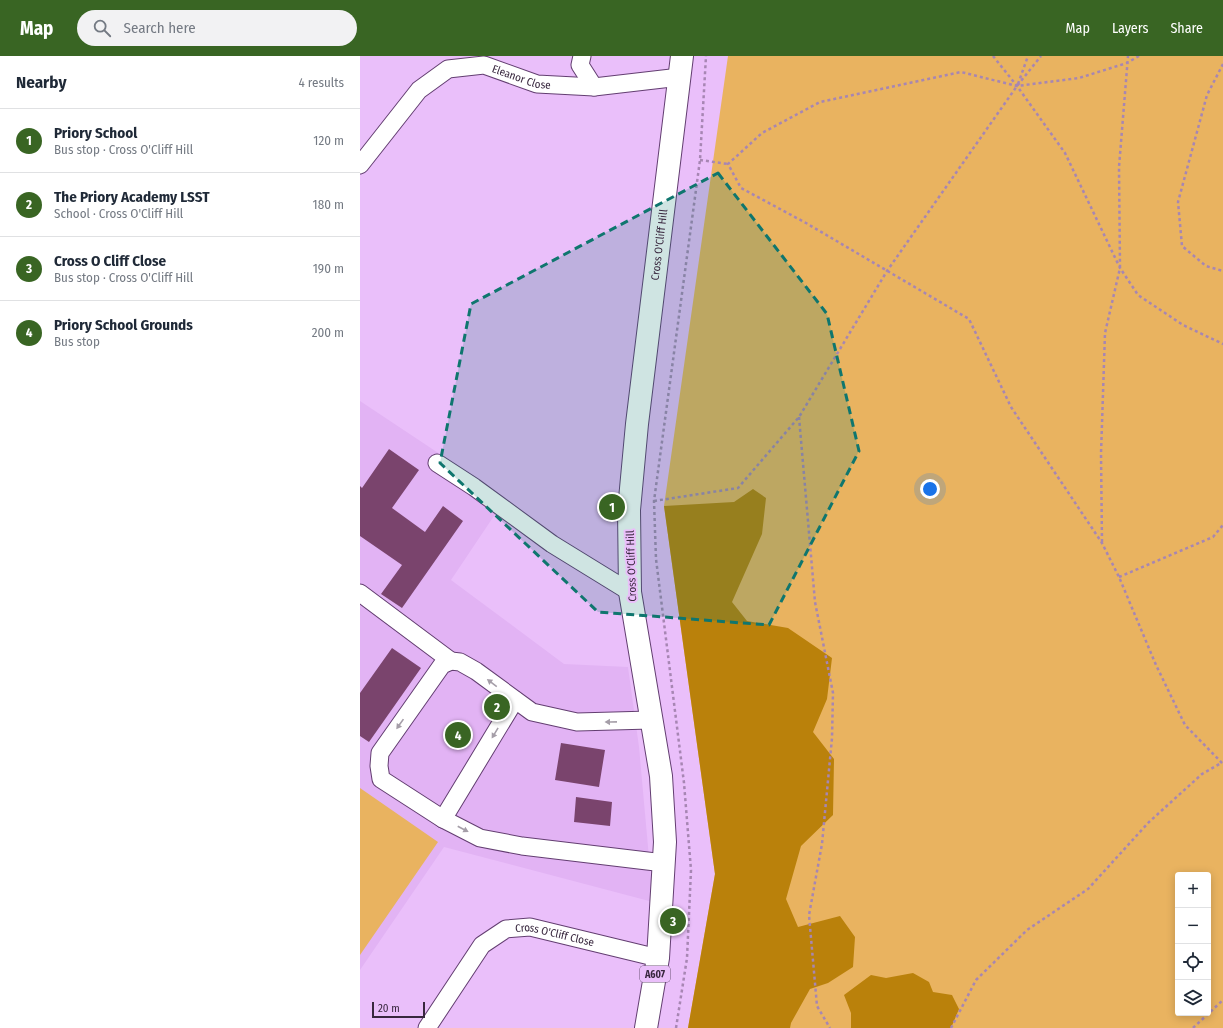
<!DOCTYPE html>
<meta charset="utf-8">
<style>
body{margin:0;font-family:"Fira Sans Condensed",sans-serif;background:#f2f2f3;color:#1f2937}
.controls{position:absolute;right:12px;bottom:12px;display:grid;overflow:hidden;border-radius:4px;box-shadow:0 2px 10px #0003}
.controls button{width:36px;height:36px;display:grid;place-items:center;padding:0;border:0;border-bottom:1px solid #e0e1e3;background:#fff;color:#1f2937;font:20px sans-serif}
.scale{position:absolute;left:12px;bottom:10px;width:53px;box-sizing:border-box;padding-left:4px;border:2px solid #38273e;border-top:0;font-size:11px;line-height:14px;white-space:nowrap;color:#38273e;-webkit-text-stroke:3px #eabffa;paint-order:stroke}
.you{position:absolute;left:570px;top:433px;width:14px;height:14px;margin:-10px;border:3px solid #fff;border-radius:50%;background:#1a73e8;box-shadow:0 0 0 6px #1a73e833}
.badge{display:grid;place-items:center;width:26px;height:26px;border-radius:50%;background:#396523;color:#fff;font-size:13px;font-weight:700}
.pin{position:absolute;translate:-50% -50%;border:2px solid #fff;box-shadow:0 1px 4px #0006}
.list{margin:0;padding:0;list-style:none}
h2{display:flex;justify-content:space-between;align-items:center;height:52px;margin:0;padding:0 16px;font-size:17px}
h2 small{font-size:13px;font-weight:400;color:#747a83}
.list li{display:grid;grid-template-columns:26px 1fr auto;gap:12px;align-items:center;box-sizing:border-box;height:64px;padding:0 16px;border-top:1px solid #e0e1e3}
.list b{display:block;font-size:15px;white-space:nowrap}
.list p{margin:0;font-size:13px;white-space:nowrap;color:#747a83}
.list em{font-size:13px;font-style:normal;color:#747a83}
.icon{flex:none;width:22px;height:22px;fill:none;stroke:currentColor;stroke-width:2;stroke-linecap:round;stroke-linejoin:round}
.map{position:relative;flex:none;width:863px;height:972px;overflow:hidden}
header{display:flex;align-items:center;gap:24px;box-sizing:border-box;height:56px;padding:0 20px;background:#396523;color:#fff}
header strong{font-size:19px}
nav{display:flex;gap:22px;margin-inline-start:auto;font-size:14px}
.search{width:280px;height:36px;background:#f2f2f3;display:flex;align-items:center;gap:10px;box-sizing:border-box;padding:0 14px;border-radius:22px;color:#747a83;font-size:15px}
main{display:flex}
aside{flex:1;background:#fff}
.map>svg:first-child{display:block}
.built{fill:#e2b3f4}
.green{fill:#e9b360;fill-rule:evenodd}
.forest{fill:#ba810b}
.building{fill:#7a446d}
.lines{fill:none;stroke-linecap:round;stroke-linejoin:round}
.minor-casing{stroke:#633e71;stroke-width:19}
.major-casing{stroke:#633e71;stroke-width:24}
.path{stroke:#a786b3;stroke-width:2.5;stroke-dasharray:3 3;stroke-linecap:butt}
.minor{stroke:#fff;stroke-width:17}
.major{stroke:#fff;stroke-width:22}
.oneway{fill:#a59ea8}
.marked{fill:#0f766e;fill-opacity:0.2;stroke:#0f766e;stroke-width:3;stroke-dasharray:8 5;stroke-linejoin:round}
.labels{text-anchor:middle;stroke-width:4;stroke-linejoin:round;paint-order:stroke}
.shield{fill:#eabffa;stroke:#6d5576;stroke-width:1}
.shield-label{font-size:10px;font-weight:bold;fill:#38273e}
.street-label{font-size:11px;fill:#38273e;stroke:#eabffa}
</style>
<header>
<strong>Map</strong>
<div class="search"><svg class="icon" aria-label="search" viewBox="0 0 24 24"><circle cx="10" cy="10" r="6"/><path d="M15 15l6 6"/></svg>Search here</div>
<nav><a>Map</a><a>Layers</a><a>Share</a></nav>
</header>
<main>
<aside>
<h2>Nearby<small>4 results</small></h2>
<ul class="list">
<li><span class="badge">1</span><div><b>Priory School</b><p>Bus stop · Cross O'Cliff Hill</p></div><em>120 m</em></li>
<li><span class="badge">2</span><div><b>The Priory Academy LSST</b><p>School · Cross O'Cliff Hill</p></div><em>180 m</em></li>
<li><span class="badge">3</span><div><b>Cross O Cliff Close</b><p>Bus stop · Cross O'Cliff Hill</p></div><em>190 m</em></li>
<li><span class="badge">4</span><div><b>Priory School Grounds</b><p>Bus stop</p></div><em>200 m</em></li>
</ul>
</aside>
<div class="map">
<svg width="863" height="972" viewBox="0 0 863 972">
<rect width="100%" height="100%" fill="#eabffa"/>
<path class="built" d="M0 345 146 442 91 524 204 608 268 611 279 691 293 846 84 791 0 914Z"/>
<path class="green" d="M368 0H863V972H328L355 818 304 450ZM818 819H848V957H818Z
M0 732 78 786 0 899Z"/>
<path class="forest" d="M393 433 406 442 402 478 372 546 387 565 428 572 472 602 467 643 453 676 474 703 473 759 441 790 426 843 438 871 480 860 495 881 493 911 468 927 450 933 431 967 430 972H328L355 818 304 450 374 446Z
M553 917 569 926 573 936 592 939 599 953 591 972H491V957L484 939 511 919 526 922Z"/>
<path class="building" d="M29 393 59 414 32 452 65 476 83 450 103 465 42 552 21 538 42 509 0 480V430L2 432Z
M32 592 61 612 9 686 0 680V637Z
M201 687 245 694 239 731 195 724Z
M216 741 252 746 250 770 214 766Z"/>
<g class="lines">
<defs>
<g id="minor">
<path d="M222 0 220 9 234 31"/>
<path id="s1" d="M0 109 59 34 88 13 124 9 177 28 234 31 320 21"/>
<path d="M77 407 114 431 192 488 270 536"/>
<path d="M0 537 91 605"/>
<path d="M290 664 217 666 172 656 116 615 100 606 91 605 82 609 20 697 19 710 21 723 83 763 120 782 162 790 304 807"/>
<path d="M83 763 155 644"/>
<path id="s2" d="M67 972 122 889 146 873 170 871 298 902"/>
</g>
<g id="major">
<path id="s3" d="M286 972 298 902 305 786 301 720 270 536 269 454 277 368 322 0"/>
</g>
</defs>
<use href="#minor" class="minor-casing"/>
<use href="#major" class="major-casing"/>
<path class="path" d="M633 0 657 30 705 97 760 212 778 239 823 269 863 288
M779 0 767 7 719 22 657 30 601 16 460 46 402 77 368 108 381 132 446 167 609 263 651 351 742 487 759 521 796 609 825 669 863 708
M863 8 847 39 818 146 822 190 846 210 863 215
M658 28 668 0
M340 104 368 108
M439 361 455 546 473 637 472 682 462 788 449 859 457 950 470 972
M294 445 378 432 439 361 527 215 657 30 681 0
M742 486 741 398 745 277 760 212 759 111 768 0
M759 521 853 481 863 469
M316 972 327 902 331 814 324 727 296 503 294 445 340 104 346 0
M591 972 616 924 667 874 728 833 789 766 842 718 861 707
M833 972 863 944"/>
<use href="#minor" class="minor"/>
<use href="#major" class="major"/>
</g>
<defs><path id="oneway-solid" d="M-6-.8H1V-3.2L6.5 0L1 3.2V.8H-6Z"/></defs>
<g class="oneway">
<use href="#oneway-solid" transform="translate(132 627) rotate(-143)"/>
<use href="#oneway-solid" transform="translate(251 666) rotate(179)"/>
<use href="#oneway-solid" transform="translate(40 668) rotate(125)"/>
<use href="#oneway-solid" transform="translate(135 677) rotate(121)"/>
<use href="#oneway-solid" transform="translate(103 773) rotate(28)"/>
</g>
<path class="marked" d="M358 117 467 258 499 395 409 569 238 556 80 407 111 248Z"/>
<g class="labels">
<rect class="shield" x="280" y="910" width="30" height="16" rx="3"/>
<g class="shield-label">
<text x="295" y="922">A607</text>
</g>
<g class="street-label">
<text dy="4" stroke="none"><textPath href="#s1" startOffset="207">Eleanor Close</textPath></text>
<text dy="4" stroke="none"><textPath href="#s3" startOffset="789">Cross O'Cliff Hill</textPath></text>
<text transform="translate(271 510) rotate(-92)" y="4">Cross O'Cliff Hill</text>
<text dy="4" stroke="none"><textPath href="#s2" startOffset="178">Cross O'Cliff Close</textPath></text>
</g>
</g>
</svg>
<div class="controls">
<button>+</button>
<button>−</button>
<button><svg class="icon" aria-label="locate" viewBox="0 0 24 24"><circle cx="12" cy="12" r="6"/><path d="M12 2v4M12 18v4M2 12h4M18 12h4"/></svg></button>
<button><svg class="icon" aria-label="layers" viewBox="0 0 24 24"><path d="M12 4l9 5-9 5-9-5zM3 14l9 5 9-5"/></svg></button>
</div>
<div class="scale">20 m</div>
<div class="you"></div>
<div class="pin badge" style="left:252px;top:451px">1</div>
<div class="pin badge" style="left:137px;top:651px">2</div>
<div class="pin badge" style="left:313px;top:865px">3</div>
<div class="pin badge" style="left:98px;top:679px">4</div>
</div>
</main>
